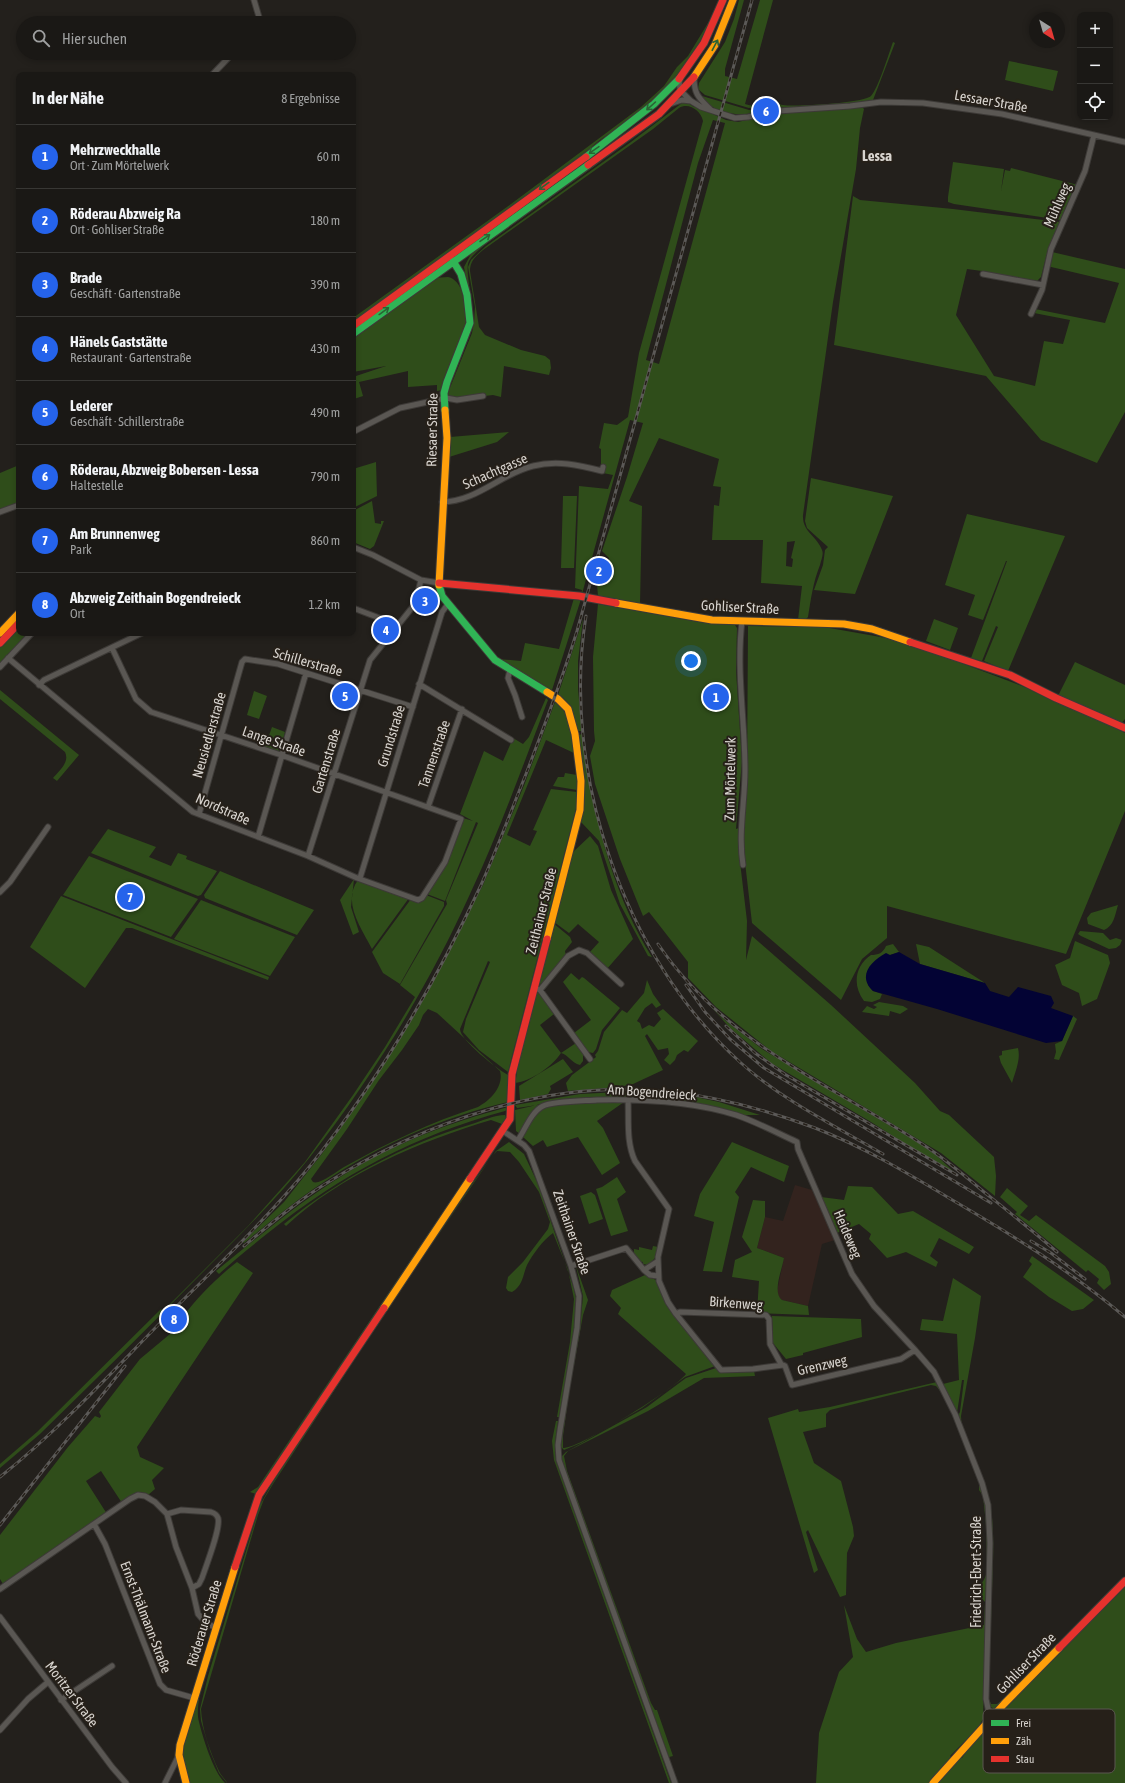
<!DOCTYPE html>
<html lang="de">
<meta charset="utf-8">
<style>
body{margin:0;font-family:"Asap Condensed",sans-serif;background:#272522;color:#f1f3f6}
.controls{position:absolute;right:12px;top:12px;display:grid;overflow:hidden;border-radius:8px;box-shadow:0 2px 6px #0003}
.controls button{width:36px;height:36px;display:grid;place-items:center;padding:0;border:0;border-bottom:1px solid #383734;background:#1a1815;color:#f1f3f6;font:20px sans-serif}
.compass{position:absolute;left:1029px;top:12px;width:36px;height:36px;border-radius:50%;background:#1a1815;box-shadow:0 2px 6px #0003;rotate:143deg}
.you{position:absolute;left:691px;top:661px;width:14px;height:14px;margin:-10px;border:3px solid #fff;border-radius:50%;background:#1a73e8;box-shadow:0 0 0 6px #1a73e833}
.badge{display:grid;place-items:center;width:26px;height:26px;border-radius:50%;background:#2563eb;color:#fff;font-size:13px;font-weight:700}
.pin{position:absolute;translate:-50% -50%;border:2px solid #fff;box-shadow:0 1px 4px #0006}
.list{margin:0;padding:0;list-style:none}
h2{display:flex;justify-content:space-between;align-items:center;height:52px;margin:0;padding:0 16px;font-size:17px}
h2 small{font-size:13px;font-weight:400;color:#9fa0a0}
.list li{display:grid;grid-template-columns:26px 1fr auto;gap:12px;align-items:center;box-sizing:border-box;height:64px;padding:0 16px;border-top:1px solid #383734}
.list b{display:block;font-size:15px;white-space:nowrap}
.list p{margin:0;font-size:13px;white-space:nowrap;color:#9fa0a0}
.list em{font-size:13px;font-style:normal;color:#9fa0a0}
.icon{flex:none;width:22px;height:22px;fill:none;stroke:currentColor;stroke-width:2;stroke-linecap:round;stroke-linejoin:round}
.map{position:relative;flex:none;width:1125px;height:1783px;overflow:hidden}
.search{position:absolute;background:#1a1815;box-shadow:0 2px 6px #0003;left:16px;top:16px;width:340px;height:44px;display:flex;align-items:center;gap:10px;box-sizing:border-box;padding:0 14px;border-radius:22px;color:#9fa0a0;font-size:15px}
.panel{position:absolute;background:#1a1815;box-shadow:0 2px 6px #0003;left:16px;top:72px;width:340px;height:564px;border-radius:8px}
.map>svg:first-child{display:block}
.commercial{fill:#33231e}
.green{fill:#2f4d1a;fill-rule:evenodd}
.water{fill:#030334}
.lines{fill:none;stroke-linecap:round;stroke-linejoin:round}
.street-casing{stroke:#3d3a37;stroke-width:7}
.fast-casing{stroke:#3d3a37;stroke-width:9}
.slow-casing{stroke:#3d3a37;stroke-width:9}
.jam-casing{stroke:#3d3a37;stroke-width:9}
.street{stroke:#5a5753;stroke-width:5}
.fast{stroke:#30b455;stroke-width:7}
.slow{stroke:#ff9f0a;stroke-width:7}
.jam{stroke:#e5322d;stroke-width:7}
.rail-casing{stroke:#5b5957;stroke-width:3}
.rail{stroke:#262019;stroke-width:1.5;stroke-dasharray:4.5;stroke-linecap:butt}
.oneway{stroke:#2a6334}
.labels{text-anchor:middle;stroke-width:4;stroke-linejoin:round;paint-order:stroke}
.street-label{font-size:14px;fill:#d8d4cf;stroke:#262019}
.neighbourhood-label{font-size:15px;font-weight:bold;fill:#d8d4cf;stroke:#262019}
.key{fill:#262019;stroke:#5b5650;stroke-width:1}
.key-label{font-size:11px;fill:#d8d4cf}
</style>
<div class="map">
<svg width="1125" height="1783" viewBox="0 0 1125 1783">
<rect width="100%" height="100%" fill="#23201c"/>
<path class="commercial" d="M795 1185 812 1190 835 1240 822 1244 808 1306 782 1300 779 1298 777 1291 784 1258 757 1248 765 1217 783 1221Z"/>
<path class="green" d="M739 0H744L725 69V76L737 79 760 0H773L745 104C756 108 764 104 775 103 778 103 781 105 783 105 795 107 864 103 871 96 878 89 889 53 893 42L895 43 873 100 850 104 780 108 777 105 749 108 705 95 698 89 699 83 725 42 734 19Z
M711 18C696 62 659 98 623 125 612 133 600 138 591 148L353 322V318L511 204 641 107 664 86 677 67 688 56Z
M1009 61 1058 71 1053 91 1005 80Z
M702 96 749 110H763V112C739 116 719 116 701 98Z
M682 103H688L694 107 695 105 703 111 704 110 726 120 738 122 771 114 862 107 864 109 860 128 856 169 833 302 803 515C802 532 817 536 822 550 824 555 821 560 820 565 813 582 811 599 808 617L805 620H798L802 586 761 583 763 540H712L714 505 719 506 721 487 713 486 719 459 659 438 629 501 642 506 640 605 598 596 597 584 604 576 609 558 602 551 627 477 643 423 630 420 582 594H581L582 590 575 588 579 486 608 489 613 475 603 473 601 469V449L599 448 604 423 617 425 628 417 639 353 703 121C701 111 689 102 679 108L653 129 483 250C476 256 470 261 470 271L479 327 485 335 521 350 545 356 550 360 551 368 549 375 504 366 501 397 493 395 460 399 447 395 472 333 474 322 475 307 468 267 471 260 486 246 631 142ZM713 120 725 123 659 364 646 360 698 163ZM795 541 791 558 793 559 792 567 786 566 787 542Z
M603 160 490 241C482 247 474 253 469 261 464 269 474 305 473 320L464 267 472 252 598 162Z
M953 162 1004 169 1001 191 1005 170 1010 171 1011 168 1078 185 1061 220 954 204 948 202V197Z
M853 196 860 200 953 209 1060 222 1046 257 1041 277 1036 282 982 273V271L967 269 956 315 994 376 1035 386 1044 341 1063 344 1070 320 1034 313 1035 309 1105 323 1119 283 1047 266 1052 252 1125 269V412L1097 463 1041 440 986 376 834 345Z
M448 277C454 278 458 283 461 289 478 320 454 360 442 390L437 391V385L408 387V371L359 382 363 396 354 399 353 398V377L386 366 353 372V338L434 278Z
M509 432 497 442 449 457 450 437Z
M376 462 377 496 353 508V469Z
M19 465V503L0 510V473Z
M811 478 893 496 855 594 814 590 823 565 825 550 828 547 807 528 805 521Z
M563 496H577L574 568H561Z
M372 501 375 523 381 524V521H384L374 546 370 549 353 542V511Z
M967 514 1065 536 1008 671 984 661 998 627 996 626 982 661 971 658 1007 561H1006L983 620 968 615 975 595 945 585Z
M574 598 581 599 552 690 537 684 498 659 521 661 525 643 559 649Z
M598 604 699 622 735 625 737 628 736 671 742 761 736 829 744 826 747 779 748 626 824 627 903 641 1056 699 1125 733V811L1066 954 887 906V938L862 959 841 1000 752 923 745 862H740L747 921 746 960 752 936 831 1005 915 1083 940 1111 949 1115 994 1157 996 1176 995 1196 941 1153 771 1051 716 1007 688 978V962L649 912 643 916 620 859 595 784 590 756 595 741 594 731 593 657Z
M583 619 578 661V689L582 731H577C574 716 572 703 558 695Z
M934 619 958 628 950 650 926 641Z
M19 626V633H29L0 664V647Z
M1075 662 1125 685V719L1121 724 1058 696Z
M0 690 79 755 57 781 53 778C59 771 70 762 65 752L0 699Z
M254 691 267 696 259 719 247 715Z
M546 698 548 700C523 765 500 830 470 894 428 987 373 1077 310 1157 276 1200 237 1238 198 1277 146 1330 93 1382 40 1434L0 1468V1464L37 1432 161 1309 163 1311 248 1226 305 1162 353 1095 385 1047 415 997 400 985 447 904 446 900 478 823 476 822 445 901 427 894 446 863 463 818 473 821 460 814 484 751 503 761 513 738 523 744 529 737Z
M555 702C572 712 570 735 574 753L546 740 507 835 530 846 537 831 533 830 551 789 577 792 578 794V801L508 1072 479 1050 463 1032 466 1019 490 962 488 961 460 1029C460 1040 497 1069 508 1075V1102C443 1117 379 1145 324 1182 296 1200 270 1222 244 1243L243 1242 284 1202 321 1155 358 1104 417 1011 483 885 525 783ZM428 1009 437 1013 500 1071C504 1086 491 1100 478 1107 431 1122 387 1143 344 1167 337 1171 320 1185 313 1182L311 1179 347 1129 379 1080 402 1050 419 1025 423 1015Z
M272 727 285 732 280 750 278 751 265 747Z
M582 734C591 807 612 894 652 957L648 956 620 904 599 841 581 822 585 790 577 736Z
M565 773 577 775V790L553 786 558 777H564Z
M108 829 156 847 149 857 171 866 178 853 187 856 186 859 217 871 201 895 198 896 91 853Z
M590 836 598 846 611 890 633 939 606 970 590 952 599 942 578 924 569 933 554 922 572 853Z
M89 856 198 899 171 937 63 895Z
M220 871 314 910 297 935 205 898 204 895Z
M354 879 351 907 359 932 353 935 340 900Z
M358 880 409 898 372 949C361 928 342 902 358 880Z
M426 895 444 902V906L400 984 383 973 372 952 411 899 422 901Z
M61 896 269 977 268 980 132 928H126L85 988 30 947Z
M201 900 295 937 270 976 174 939Z
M1118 905C1115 915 1114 926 1104 930L1088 924 1087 918 1091 913Z
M553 923 570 937 572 942 565 951 566 956 542 985 539 983 547 948 550 946H547Z
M1080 931 1103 933 1110 940 1116 938 1122 940 1120 945 1116 948 1109 949 1081 936 1078 934Z
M1075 941 1108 955 1110 963 1097 999 1082 1006 1079 993 1062 985 1055 965 1070 958Z
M893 944 899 952 890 955 868 985 873 991 882 994 880 999 872 1002 864 1001C852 985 855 966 871 955 878 955 883 953 886 946Z
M916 944 929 947 985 983 920 964Z
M571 973 579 980 582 977 584 978 620 1008 602 1030 596 1049 593 1053 588 1052 574 1033 591 1020 563 982Z
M647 980 653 994 661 1005 656 1008 652 1003 645 1008 637 1021 640 1023 642 1029 649 1025 654 1027 661 1019 657 1013 663 1009 698 1041 688 1052 684 1050 677 1055 675 1060 670 1065 664 1060 669 1054 668 1048 658 1050 647 1034 645 1036 663 1070 633 1084 619 1087 568 1091 566 1083 572 1075 596 1057 595 1055 598 1051 604 1032 622 1010 627 1013 644 993Z
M538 992 554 1014 540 1025 561 1053 576 1043 583 1052V1061L580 1065C571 1063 569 1055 561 1053 552 1067 531 1081 515 1083L517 1073 515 1072 535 994Z
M707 1002 721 1017 762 1049 917 1142 936 1155 953 1171 926 1157 871 1122 771 1063 729 1027Z
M879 1002 903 1006 908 1009 900 1014 890 1011 889 1016 862 1012 867 1006 874 1009 877 1007 873 1005Z
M1073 1016 1077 1019 1059 1060 1054 1059 1056 1052 1055 1044 1062 1041Z
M1018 1048C1021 1060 1015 1072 1012 1083L1001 1063 999 1056 1002 1055V1051Z
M563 1059 573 1072 550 1086 551 1089 548 1094 520 1100 519 1086Z
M620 1092 691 1096 719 1102 760 1115H744L697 1104 578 1099 517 1108 515 1105 580 1094Z
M624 1102 597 1121 603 1128 620 1163 602 1175 578 1137 547 1147 543 1140 533 1146 523 1137C528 1128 533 1117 541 1111 554 1100 606 1102 624 1102Z
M541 1104 520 1134 516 1131 515 1110Z
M508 1107V1109L505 1111C414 1136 342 1174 268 1233 252 1246 235 1259 219 1274L216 1271C257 1238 299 1202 345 1174 395 1143 451 1122 508 1107Z
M505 1115 506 1118 256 1494 250 1492 258 1487 262 1481 502 1124 491 1120C421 1141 340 1175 286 1226L284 1224C339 1179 405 1144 472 1124 482 1121 494 1115 505 1115Z
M509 1142 524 1154 538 1184 574 1289 577 1303 576 1319 559 1417H557L570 1342 574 1299 568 1270 553 1233C543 1240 533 1254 527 1265 523 1274 523 1286 512 1292L508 1291 506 1288 508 1277 523 1262 548 1229 550 1222 539 1192 519 1162 510 1152 497 1151 493 1155 387 1310 273 1484 264 1499 258 1515 201 1709C202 1729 210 1752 219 1771 221 1776 227 1781 227 1783L219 1773 210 1751 201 1721 200 1709 208 1676 260 1505 272 1484 303 1436 473 1183 496 1151Z
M732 1142 789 1166 784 1182 751 1167 735 1192 739 1197 722 1272 703 1271 714 1222 694 1216 700 1194Z
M617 1177 626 1192 617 1199 628 1231 611 1236 596 1189 602 1187Z
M848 1186 872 1187 898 1214 913 1211 974 1247 969 1254 939 1238 930 1256 938 1262 936 1267 906 1252 887 1258 869 1239 871 1234 859 1224 837 1233 821 1197 844 1200Z
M1007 1188 1028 1206 1020 1215 1029 1221 1036 1215 1105 1266 1109 1272 1111 1284 1104 1290 1097 1283 1099 1279 1088 1270 1086 1272 1015 1214 1017 1212 1000 1197Z
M591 1192 595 1195 603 1219 589 1224 580 1196Z
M753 1200 765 1201V1217L757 1248 784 1258C782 1270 772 1292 782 1300L808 1306 809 1315 757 1313 759 1281 732 1277 735 1260 752 1252 742 1237Z
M653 1246 658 1247 656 1257 648 1265 643 1264V1262L637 1261 634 1256V1249L639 1250V1247L652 1250Z
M1032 1256 1094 1300 1083 1309 1072 1311 1049 1297 1023 1277 1032 1264 1029 1261Z
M237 1262 253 1273 137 1447 140 1457 164 1468 152 1480 155 1489 148 1495 138 1493 122 1503 101 1471 86 1481 107 1514 3 1584 0 1579V1535L68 1447 95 1416 100 1418 101 1416 99 1412 140 1359 170 1334 180 1333 188 1326 184 1316C196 1298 220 1275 237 1262Z
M576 1266 588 1300 583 1315 569 1393 563 1436V1448C577 1450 676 1388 686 1374L618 1314 621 1308 610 1296 612 1290 645 1275 656 1280 673 1313 715 1366 685 1377 642 1408 581 1443 564 1450 560 1446 580 1327 583 1296Z
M953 1278 981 1296 975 1338 961 1416C962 1444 985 1473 990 1502 995 1531 993 1562 992 1591 991 1624 990 1656 988 1689V1697L991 1704H997L1001 1701 1125 1576 994 1709 991 1707 988 1697V1497L958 1416 960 1412 964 1380H962L957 1413 943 1384 959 1380 957 1334 920 1330 922 1319 943 1321Z
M772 1316 861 1319 862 1337 803 1353V1355L786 1359 773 1343Z
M716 1368 720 1371H754L755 1376 704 1378 648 1411 568 1451 564 1456 567 1471 651 1703 655 1710H657L673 1756 669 1757 565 1471 561 1457 566 1452 647 1407 686 1378Z
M937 1382 953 1414 982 1487 986 1502 988 1562 983 1719 978 1728 950 1756 952 1758 930 1783H816L819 1733 839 1672 853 1657 844 1605 857 1639 866 1652 896 1643 984 1625 985 1602 978 1594C978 1585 985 1582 987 1571L986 1525 983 1496 979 1490V1483L952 1414 941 1392 936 1386 931 1385 830 1410 826 1414V1427L803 1432 814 1463 841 1481 853 1527 854 1536 847 1553 846 1595 840 1597 808 1530 806 1532 818 1570 814 1573 768 1418 798 1409 799 1412 830 1407Z
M556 1421H558L555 1442 556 1461 671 1783H669L554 1460 552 1441Z
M1125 1585V1783H936L958 1758H962L970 1746 994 1718Z
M196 1699H199C198 1707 197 1714 199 1722 203 1738 213 1771 225 1783H188L183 1763 182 1749Z"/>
<path class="water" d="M899 952 920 964 985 983 990 991 1009 997 1018 987 1051 996 1054 1003 1051 1008 1073 1016 1062 1041 1046 1043 937 1009 873 991C857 976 871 961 886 953L890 955Z"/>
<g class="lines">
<defs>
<path id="street" d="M254 0 259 17 258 23
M212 75 233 53
M694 77C694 95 699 98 711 110
M679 80 680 90 691 101 701 107 735 118 748 117 778 111 850 106 881 102 923 103 1002 114 1125 142
M670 104 682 100 691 101
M983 274 1043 285
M1031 314 1042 290 1051 249 1085 171 1094 135
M353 432 400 408 446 398 457 400 483 396
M442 502C476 502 502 473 533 466 557 460 579 465 602 471L603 467
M0 512 19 505
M353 547 373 555 421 580 439 583
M353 608 398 625
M742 621C736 671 745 720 745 770 745 802 738 833 743 865
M8 658 193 812 308 856 357 878 418 900 422 898 445 862 461 819 281 755 151 712 136 699 112 648
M0 667 32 633
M510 670 508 678 515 695 522 717
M419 684 511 740
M39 685 44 680 142 633
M428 807 462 709
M199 814 242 662 245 659 278 664 413 707
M258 837 306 673
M308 856 370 660 415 604 421 580
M360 878 442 612 448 604
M0 892 10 882 48 827
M537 989 540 990 590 1059
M540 990 568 956 579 950 587 953 621 984
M628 1100C629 1120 626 1142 635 1161L669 1209 658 1257 659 1281 668 1302 676 1314 721 1370 753 1369 783 1365 785 1366 792 1385 901 1359 915 1350
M503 1131 524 1145 529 1151 571 1266 579 1296 577 1328 560 1430 558 1445 559 1460 675 1783
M518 1140C525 1130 531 1112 543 1106 554 1101 584 1101 597 1100 643 1099 691 1101 736 1115 757 1122 777 1133 797 1142L798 1149 852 1274 874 1306 915 1350 934 1372 955 1414 982 1483 988 1505 990 1543 986 1699 989 1713 992 1717
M571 1266 626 1248 644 1270 658 1261
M644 1270 650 1275 658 1276
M676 1314 680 1312 766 1315 769 1319 770 1344 781 1364
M167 1514 181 1510 211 1512C214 1513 217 1515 218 1518 221 1528 206 1566 202 1578L199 1584 192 1588
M94 1524 105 1544 160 1684 166 1690 194 1698
M0 1589 130 1499 138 1495 145 1496 155 1502 167 1514 176 1547 192 1588 198 1614 205 1622 216 1628
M0 1617 112 1767 126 1783
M61 1700 112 1666
M0 1730 28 1699 48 1682
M165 1783 179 1755"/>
<path id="fast" d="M586 157 654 104 679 79
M353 334 588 165
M445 410 444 393 447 382 470 323 467 295 461 274 453 261
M439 585 442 596 495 660 547 692"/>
<path id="slow" d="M694 77 715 45 733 0
M439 585 447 438 445 410
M616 603 712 620 844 624 872 629 910 642
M0 633 19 613
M547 939 580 810 581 781 575 734 568 709 558 699 547 692
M384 1308 470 1179
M186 1783 179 1755 180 1745 235 1567
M933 1783 1004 1704 1059 1648"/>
<path id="jam" d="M679 79 704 43 723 0
M588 165 659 114 694 77
M353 326 586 157
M439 583 579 596 616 603
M910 642 1010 675 1056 698 1125 728
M0 643 19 623
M470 1179 510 1119 512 1074 547 939
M235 1567 259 1495 384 1308
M1059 1648 1125 1581"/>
</defs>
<use href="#street" class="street-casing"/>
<use href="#fast" class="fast-casing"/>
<use href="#slow" class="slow-casing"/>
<use href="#jam" class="jam-casing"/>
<use href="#street" class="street"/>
<use href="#fast" class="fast"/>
<use href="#slow" class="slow"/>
<use href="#jam" class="jam"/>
<defs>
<path id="rail" d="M586 616C561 771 623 957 741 1063 782 1100 835 1126 883 1154
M658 944C725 1043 826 1082 922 1144 944 1158 964 1175 984 1192 1009 1212 1033 1231 1057 1252
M686 985 705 1012 730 1039 764 1068 991 1203
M726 1026 755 1053 786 1075 957 1175
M1031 1241 1051 1253 1085 1279
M244 1246C269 1225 295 1203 322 1186 424 1121 550 1078 672 1092 720 1097 769 1111 815 1128 864 1147 909 1174 954 1201 1014 1236 1072 1272 1125 1317
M0 1477C59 1430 110 1374 162 1321 212 1271 265 1221 310 1166 378 1081 435 984 481 885 497 849 511 811 526 774 544 727 562 680 577 631L752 0
M0 1525 125 1366"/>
</defs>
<use href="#rail" class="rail-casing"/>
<use href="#rail" class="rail"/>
</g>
<defs><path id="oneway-shaft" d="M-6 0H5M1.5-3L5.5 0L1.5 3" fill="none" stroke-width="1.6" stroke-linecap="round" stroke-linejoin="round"/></defs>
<g class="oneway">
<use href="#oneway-shaft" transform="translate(715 45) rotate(-62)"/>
<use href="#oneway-shaft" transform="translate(651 106) rotate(138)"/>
<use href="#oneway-shaft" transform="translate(594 150) rotate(145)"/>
<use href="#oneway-shaft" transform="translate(544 186) rotate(144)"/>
<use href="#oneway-shaft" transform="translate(485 238) rotate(-35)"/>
<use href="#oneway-shaft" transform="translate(384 311) rotate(-36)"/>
</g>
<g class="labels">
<g class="street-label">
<text transform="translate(991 101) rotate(10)" y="5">Lessaer Straße</text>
<text transform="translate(1057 205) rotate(-66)" y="5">Mühlweg</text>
<text transform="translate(432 430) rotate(-89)" y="5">Riesaer Straße</text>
<text transform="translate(495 471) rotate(-24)" y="5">Schachtgasse</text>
<text transform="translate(740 607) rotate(3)" y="5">Gohliser Straße</text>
<text transform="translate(308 662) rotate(16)" y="5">Schillerstraße</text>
<text transform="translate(209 735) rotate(-74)" y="5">Neusiedlerstraße</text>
<text transform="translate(391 736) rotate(-73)" y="5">Grundstraße</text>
<text transform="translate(274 741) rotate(19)" y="5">Lange Straße</text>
<text transform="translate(434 754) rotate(-71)" y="5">Tannenstraße</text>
<text transform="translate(326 761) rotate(-73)" y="5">Gartenstraße</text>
<text transform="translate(730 779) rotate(-89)" y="5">Zum Mörtelwerk</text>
<text transform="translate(223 809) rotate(24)" y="5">Nordstraße</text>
<text transform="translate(541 911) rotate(-76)" y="5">Zeithainer Straße</text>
<text transform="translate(652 1092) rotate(4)" y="5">Am Bogendreieck</text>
<text transform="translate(572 1232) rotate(71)" y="5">Zeithainer Straße</text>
<text transform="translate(848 1234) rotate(67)" y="5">Heideweg</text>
<text transform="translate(736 1303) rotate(4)" y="5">Birkenweg</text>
<text transform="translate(822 1365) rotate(-13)" y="5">Grenzweg</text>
<text transform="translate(976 1572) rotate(-90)" y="5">Friedrich-Ebert-Straße</text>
<text transform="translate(146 1617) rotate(69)" y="5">Ernst-Thälmann-Straße</text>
<text transform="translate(204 1623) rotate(-73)" y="5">Röderauer Straße</text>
<text transform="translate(1026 1663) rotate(-46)" y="5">Gohliser Straße</text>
<text transform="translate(72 1694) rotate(53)" y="5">Moritzer Straße</text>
</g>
<g class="neighbourhood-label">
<text x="877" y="161">Lessa</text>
</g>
</g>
<rect x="983" y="1709" width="132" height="64" rx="6" class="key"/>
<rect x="991" y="1720" width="18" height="6" fill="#30b455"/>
<rect x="991" y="1738" width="18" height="6" fill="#ff9f0a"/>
<rect x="991" y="1756" width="18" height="6" fill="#e5322d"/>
<g class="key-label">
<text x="1016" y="1727">Frei</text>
<text x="1016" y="1745">Zäh</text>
<text x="1016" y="1763">Stau</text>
</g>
</svg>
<div class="controls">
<button>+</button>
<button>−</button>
<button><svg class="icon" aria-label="locate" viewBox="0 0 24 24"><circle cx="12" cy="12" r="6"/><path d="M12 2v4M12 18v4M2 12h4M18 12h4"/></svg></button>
</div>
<svg class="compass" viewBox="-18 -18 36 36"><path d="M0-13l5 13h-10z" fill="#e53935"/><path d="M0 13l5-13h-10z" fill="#9fa0a0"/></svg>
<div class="you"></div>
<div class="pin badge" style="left:716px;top:697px">1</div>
<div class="pin badge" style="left:599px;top:571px">2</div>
<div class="pin badge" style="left:425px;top:601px">3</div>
<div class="pin badge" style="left:386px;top:630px">4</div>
<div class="pin badge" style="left:345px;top:696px">5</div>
<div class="pin badge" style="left:766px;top:111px">6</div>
<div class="pin badge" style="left:130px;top:897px">7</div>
<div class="pin badge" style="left:174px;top:1319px">8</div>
<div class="search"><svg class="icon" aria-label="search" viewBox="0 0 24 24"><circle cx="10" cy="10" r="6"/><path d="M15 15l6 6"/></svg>Hier suchen</div>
<section class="panel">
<h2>In der Nähe<small>8 Ergebnisse</small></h2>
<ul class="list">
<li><span class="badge">1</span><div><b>Mehrzweckhalle</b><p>Ort · Zum Mörtelwerk</p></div><em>60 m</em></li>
<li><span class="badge">2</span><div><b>Röderau Abzweig Ra</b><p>Ort · Gohliser Straße</p></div><em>180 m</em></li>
<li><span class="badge">3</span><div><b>Brade</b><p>Geschäft · Gartenstraße</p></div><em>390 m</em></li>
<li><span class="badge">4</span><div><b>Hänels Gaststätte</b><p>Restaurant · Gartenstraße</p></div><em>430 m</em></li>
<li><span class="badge">5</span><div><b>Lederer</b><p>Geschäft · Schillerstraße</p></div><em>490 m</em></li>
<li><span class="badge">6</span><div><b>Röderau, Abzweig Bobersen - Lessa</b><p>Haltestelle</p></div><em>790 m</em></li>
<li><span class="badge">7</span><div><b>Am Brunnenweg</b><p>Park</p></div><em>860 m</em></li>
<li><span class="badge">8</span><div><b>Abzweig Zeithain Bogendreieck</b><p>Ort</p></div><em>1.2 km</em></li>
</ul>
</section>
</div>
